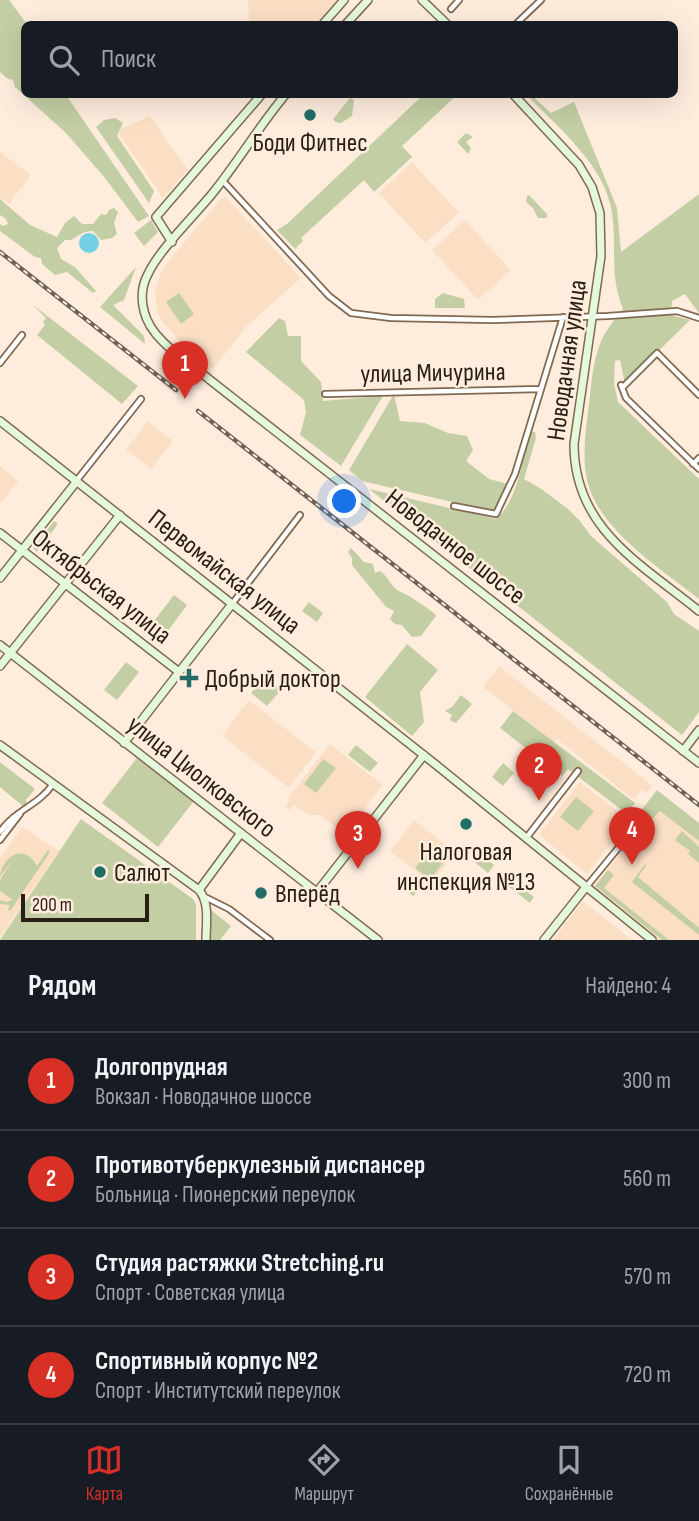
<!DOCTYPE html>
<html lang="ru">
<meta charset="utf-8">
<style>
body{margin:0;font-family:"Sofia Sans Condensed",sans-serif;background:#242831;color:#f1f3f6}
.scale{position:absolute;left:21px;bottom:18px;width:128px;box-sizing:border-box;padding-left:7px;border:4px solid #281e14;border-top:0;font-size:19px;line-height:24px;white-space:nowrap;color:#281e14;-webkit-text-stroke:5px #feeddd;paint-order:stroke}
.you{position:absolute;left:345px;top:502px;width:24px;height:24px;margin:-18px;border:5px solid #fff;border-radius:50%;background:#1a73e8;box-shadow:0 0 0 10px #1a73e833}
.badge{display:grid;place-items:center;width:46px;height:46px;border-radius:50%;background:#d93025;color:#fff;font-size:23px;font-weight:700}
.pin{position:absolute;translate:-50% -58px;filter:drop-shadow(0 2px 4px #0008)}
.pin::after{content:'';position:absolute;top:37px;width:24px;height:21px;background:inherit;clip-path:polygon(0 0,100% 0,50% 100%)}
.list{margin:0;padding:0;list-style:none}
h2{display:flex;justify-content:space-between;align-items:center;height:91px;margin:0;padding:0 28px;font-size:30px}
h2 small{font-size:23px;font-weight:400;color:#9ea1a6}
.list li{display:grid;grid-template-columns:46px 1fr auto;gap:21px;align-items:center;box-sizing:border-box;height:98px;padding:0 28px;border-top:2px solid #363941}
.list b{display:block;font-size:26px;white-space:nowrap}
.list p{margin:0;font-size:23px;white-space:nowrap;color:#9ea1a6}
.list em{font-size:23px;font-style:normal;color:#9ea1a6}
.icon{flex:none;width:38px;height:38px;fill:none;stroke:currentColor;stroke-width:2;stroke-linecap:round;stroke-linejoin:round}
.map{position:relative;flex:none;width:699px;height:940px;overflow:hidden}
.search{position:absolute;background:#171b24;box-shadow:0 7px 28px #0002;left:21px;right:21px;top:21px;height:77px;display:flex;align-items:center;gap:18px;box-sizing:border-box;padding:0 24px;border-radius:10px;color:#9ea1a6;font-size:26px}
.sheet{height:483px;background:#171b24}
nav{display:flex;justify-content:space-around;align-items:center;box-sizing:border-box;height:98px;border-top:2px solid #363941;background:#171b24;font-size:19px;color:#9ea1a6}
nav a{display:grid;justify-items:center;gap:4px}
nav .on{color:#d93025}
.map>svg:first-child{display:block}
.built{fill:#fadfc5}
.green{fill:#c4cea4}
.water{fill:#74d1e5}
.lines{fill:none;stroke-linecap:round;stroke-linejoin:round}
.street-casing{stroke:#826951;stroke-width:8}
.secondary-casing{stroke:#826951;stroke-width:10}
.street{stroke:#fff;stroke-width:4.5}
.secondary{stroke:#e4f9db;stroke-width:7}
.rail-casing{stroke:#6e6155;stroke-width:4.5}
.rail{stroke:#feeddd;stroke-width:2;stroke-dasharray:5;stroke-linecap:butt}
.poi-dot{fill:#236d68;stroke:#feeddd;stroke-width:2.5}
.labels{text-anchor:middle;stroke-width:5;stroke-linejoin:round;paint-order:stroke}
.poi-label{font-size:26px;fill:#281e14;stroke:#feeddd;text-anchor:start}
.street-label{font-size:26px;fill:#281e14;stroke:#feeddd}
</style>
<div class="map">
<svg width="699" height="940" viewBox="0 0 699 940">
<rect width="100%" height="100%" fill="#feeddd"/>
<path class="built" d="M248 0H340L318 24H249Z
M150 116 188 170 163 198 119 134 121 129Z
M0 152 31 175 9 204 0 197Z
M412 162 459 213 425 243 379 193Z
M226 197 301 278 246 327 213 369 181 342 162 321 157 312 155 293 160 275 166 264 220 200Z
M465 220 511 270 478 300 432 250Z
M148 421 173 441 151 469 126 450Z
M0 466 18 481 0 504Z
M499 666 653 786 647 793 642 789 634 800 557 739 554 742 483 687Z
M249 700 316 752 289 788 222 736Z
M330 744 383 785 345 834 320 815H308L294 805 290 810 285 806 289 801 287 799Z
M580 782 629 820 587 874 539 835Z
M660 810 699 841V940H659L592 888 631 841 651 823Z
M414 820 455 852 431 883 390 851Z
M22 827 59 851 0 938V858Z
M583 901 622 932 632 940H553Z"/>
<path class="green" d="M0 0H9L27 24H24V94L66 95 149 216 138 222 105 178 66 133 15 87 13 80 8 79 0 72Z
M424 94 457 95 402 146 412 157 374 192 364 180 301 238 303 241 295 249 277 230 287 224Z
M527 95H531L551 113 574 102 617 208 621 252 699 194V313L685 294 672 301 671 315 690 320 625 384 620 360 615 361 614 383 618 402 699 479V599C661 569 602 532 588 484 581 458 586 429 589 403 592 380 593 356 604 335 609 326 617 317 623 309 609 275 617 246 612 212 604 164 558 128 527 95Z
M350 98 354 100 352 116 341 123 335 122 333 119Z
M115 118 123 123 117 136 154 191 149 203 96 127 104 120Z
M466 133 473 137 466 142 471 148 468 154 457 142Z
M529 195 547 214V218H538L533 208 526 202 527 196Z
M0 199 30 225 57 237 65 223 74 216 82 224H93L101 214 106 215 109 210 114 208 118 212 114 223 117 234 112 238 101 240 93 231C82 231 80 235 71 240H65L57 248 61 259 75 267 96 291 93 293 67 272 55 275 42 264 41 258 35 257 0 231V224L3 226 8 224 6 219 0 215Z
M151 220 158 232 144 246 134 233Z
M136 267 124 300 113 305 144 336 145 344 100 307Z
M179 293 194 314 181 324 166 302Z
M443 293 464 299 465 308H435V299Z
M33 305 138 386 122 404 37 335 45 325 43 322 46 318Z
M279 318 285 321 288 336H301V361L321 382 323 401 383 396 341 466 300 435 306 412 304 400 246 352Z
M394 394 400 421 425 423 448 433 467 436 473 450 466 461 489 479 508 484 495 512 362 481 349 470Z
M531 431 535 432 536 438 524 479 540 488 568 509 579 520 591 536 667 602 674 614 699 631V712L682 735 369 489 496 519C519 499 522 458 531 431Z
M54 521 58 524 37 552 33 548Z
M351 548 364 562 373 564 375 573 380 571C389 577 391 588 401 592 414 598 423 605 435 614L436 616 421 636 412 637 402 625 395 624 390 619 394 611 386 607 352 565V558L348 552Z
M174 595 187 605 167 632 154 621Z
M309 602 323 613 317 622 302 611Z
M407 644 438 670 420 692 424 722 412 736 365 697Z
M126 662 139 672 117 700 104 690Z
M265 677 281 690 267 706 251 693Z
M461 695 472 704 456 723 450 720 452 715 445 711 452 707Z
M513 711 635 803 627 814 568 769 562 776 500 728Z
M356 745 378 763 370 772 348 755Z
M137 758 194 801 158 847 102 803Z
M323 759 336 768 316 793 304 784Z
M0 762 35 789 26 800 27 804 24 807 0 787Z
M503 763 514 773 503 786 492 777Z
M657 790 699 823V841L660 811 644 828 634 820Z
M576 797 594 811 578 831 560 817Z
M81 819 193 899 196 904V940H0Z
M682 831 699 847V863L688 854 690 851 675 840Z
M435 844 449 855 430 880 415 868Z
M48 850 50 852 10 911 8 909 10 905 0 904V900L6 902 13 900 0 891V880L13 859 0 877C2 856 25 842 37 866Z
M479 853 494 865 488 873 473 861Z
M645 864 646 866 638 877 699 928V935L632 882Z
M608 870 614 875 604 888 669 940H662L595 886Z
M413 874 424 883 413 896 402 887Z
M513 881 534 897 530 903 509 887Z
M211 910 231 926 220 940H211Z"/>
<path class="water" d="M79 243a10 10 0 1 1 20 0a10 10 0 1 1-20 0Z"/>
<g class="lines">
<defs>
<path id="street" d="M451 9 459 0
M516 24 541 0
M223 181 329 296 351 313 391 318 492 320 608 316 677 311 699 318
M0 363 22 335
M621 385 626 398 699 469
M623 387 657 353 699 395
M325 394 541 389
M693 464 699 458
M77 480 141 399
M454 506 496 514 515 474 563 317
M232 604 300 515
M0 832C16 809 38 806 53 784
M527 837 578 771
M0 840 20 814
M587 886 624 841
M205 897 229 909 270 940"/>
<path id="secondary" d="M422 0 447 24
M323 24 344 0
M346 24 368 0
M286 94C259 126 238 162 212 194 194 216 159 250 148 274 142 285 141 299 144 311 151 341 188 361 210 380L699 763
M513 94 579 165 592 187 600 213 601 256 574 444C574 529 640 563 699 611
M172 242 156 217 262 94
M0 421 435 764 652 940
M0 533 179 672
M0 578 77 481
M0 645 378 940
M0 666 120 515
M124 743 232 604
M0 745 199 890C210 903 206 923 206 940
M683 751 699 730
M199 890 241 833
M317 892 424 755
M544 940 586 887"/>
</defs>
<use href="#street" class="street-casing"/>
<use href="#secondary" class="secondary-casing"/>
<use href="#street" class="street"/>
<use href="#secondary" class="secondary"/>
<defs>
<path id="rail" d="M0 252 176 390
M198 411 699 805"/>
</defs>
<use href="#rail" class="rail-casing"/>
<use href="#rail" class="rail"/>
</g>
<g class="poi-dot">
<circle cx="310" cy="115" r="7"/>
<path d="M185.5 667.5h7v7h7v7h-7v7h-7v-7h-7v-7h7z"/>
<circle cx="466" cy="824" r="7"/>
<circle cx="100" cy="872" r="7"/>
<circle cx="261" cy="893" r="7"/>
</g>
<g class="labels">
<g class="poi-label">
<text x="310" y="151" text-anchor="middle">Боди Фитнес</text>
<text x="205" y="687">Добрый доктор</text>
<text x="466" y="860" text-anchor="middle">Налоговая<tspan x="466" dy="30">инспекция №13</tspan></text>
<text x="114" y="881">Салют</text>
<text x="275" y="902">Вперёд</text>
</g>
<g class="street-label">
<text transform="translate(566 360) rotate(-82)" y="9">Новодачная улица</text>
<text transform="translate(433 372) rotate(-1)" y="9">улица Мичурина</text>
<text transform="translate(456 546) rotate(38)" y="9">Новодачное шоссе</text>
<text transform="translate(225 571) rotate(38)" y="9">Первомайская улица</text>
<text transform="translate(102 586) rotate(38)" y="9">Октябрьская улица</text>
<text transform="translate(202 776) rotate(38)" y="9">улица Циолковского</text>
</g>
</g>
</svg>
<div class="scale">200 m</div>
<div class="you"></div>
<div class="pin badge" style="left:185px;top:399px">1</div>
<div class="pin badge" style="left:539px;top:801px">2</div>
<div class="pin badge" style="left:358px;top:869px">3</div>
<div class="pin badge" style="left:632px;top:865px">4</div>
<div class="search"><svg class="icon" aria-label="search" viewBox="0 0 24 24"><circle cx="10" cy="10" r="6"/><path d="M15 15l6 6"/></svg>Поиск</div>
</div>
<section class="sheet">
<h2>Рядом<small>Найдено: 4</small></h2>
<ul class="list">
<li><span class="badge">1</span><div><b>Долгопрудная</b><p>Вокзал · Новодачное шоссе</p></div><em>300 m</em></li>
<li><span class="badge">2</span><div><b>Противотуберкулезный диспансер</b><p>Больница · Пионерский переулок</p></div><em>560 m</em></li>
<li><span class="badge">3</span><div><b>Студия растяжки Stretching.ru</b><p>Спорт · Советская улица</p></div><em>570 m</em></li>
<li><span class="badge">4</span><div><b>Спортивный корпус №2</b><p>Спорт · Институтский переулок</p></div><em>720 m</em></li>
</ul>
</section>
<nav>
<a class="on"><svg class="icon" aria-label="map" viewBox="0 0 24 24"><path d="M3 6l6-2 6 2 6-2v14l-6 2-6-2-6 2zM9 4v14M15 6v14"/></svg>Карта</a>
<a><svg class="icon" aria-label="directions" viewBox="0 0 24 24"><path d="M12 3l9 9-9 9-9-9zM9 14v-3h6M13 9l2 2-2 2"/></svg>Маршрут</a>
<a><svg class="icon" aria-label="saved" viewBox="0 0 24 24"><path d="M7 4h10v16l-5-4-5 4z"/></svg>Сохранённые</a>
</nav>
